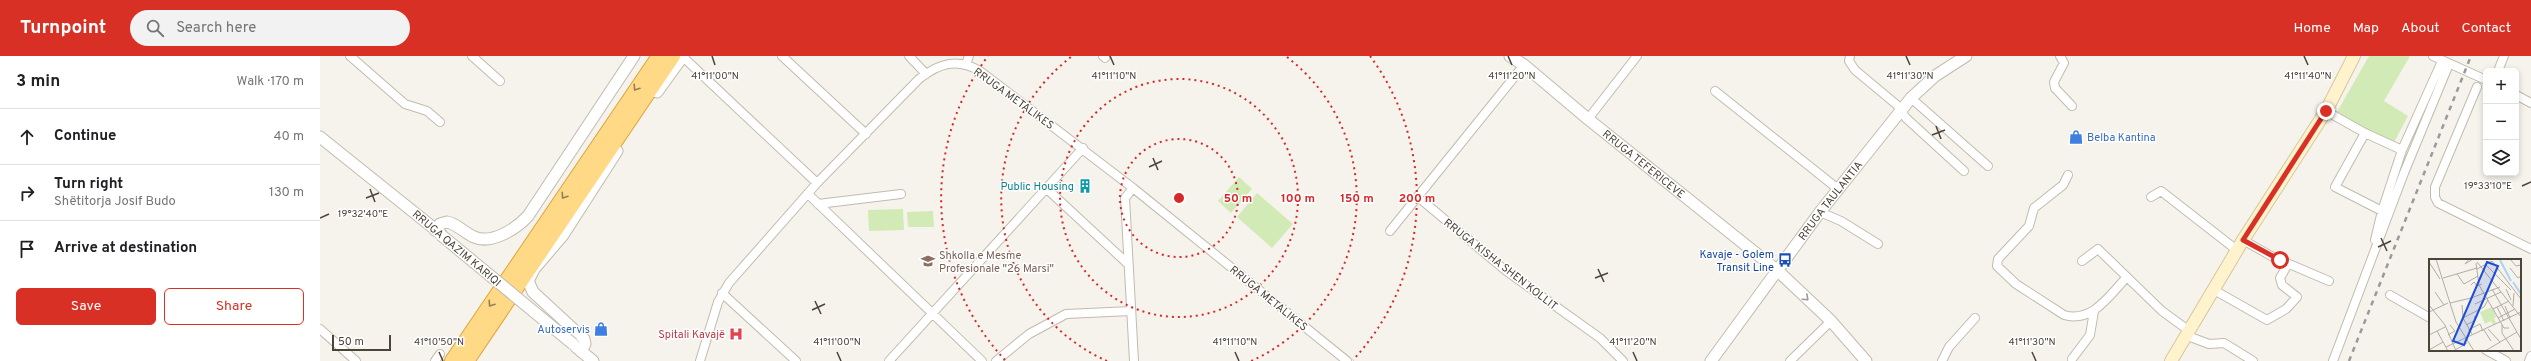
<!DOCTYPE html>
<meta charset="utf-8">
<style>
body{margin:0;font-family:Overpass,sans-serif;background:#f2f2f2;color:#202124}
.controls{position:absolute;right:12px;top:12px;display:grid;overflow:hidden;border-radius:6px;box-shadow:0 2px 6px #0003}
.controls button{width:36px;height:36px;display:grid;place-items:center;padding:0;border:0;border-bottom:1px solid #e0e0e0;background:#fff;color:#202124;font:20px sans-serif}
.scale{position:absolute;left:12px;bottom:10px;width:59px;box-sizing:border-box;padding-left:4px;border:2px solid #4b4439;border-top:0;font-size:11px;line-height:14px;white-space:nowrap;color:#4b4439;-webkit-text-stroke:3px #fff;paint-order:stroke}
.stop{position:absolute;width:12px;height:12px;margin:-9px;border:3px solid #d93025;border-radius:50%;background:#fff}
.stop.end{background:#d93025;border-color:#fff;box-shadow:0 1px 4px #0008}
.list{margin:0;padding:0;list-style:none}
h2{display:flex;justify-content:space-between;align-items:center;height:52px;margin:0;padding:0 16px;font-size:17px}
h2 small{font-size:13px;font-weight:400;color:#757577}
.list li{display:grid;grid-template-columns:26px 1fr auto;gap:12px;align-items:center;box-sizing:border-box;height:56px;padding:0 16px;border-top:1px solid #e0e0e0}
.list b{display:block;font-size:15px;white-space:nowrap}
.list p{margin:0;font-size:13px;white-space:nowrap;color:#757577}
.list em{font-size:13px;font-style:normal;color:#757577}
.actions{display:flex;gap:8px;padding:12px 16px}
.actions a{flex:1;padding:9px 0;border:1px solid #d93025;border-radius:6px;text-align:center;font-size:14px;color:#d93025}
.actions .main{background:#d93025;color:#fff}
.icon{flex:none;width:22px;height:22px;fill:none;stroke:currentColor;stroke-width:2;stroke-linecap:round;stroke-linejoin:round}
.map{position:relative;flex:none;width:2211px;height:305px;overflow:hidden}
header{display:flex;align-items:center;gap:24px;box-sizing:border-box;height:56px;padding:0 20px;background:#d93025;color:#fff}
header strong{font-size:19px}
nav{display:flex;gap:22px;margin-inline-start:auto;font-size:14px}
.search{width:280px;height:36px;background:#f2f2f2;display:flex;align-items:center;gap:10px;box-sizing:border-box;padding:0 14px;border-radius:22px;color:#757577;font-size:15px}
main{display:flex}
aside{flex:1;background:#fff}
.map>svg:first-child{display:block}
.park{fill:#d2eab5}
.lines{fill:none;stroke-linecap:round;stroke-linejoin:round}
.minor-casing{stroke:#c2bbae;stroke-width:10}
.tertiary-casing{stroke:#c2bbae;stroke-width:13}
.secondary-casing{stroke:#d6c79b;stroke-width:14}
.trunk-casing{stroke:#e0a43c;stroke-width:16}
.minor{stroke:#fff;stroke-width:8}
.tertiary{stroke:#fff;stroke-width:11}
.secondary{stroke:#fff3cd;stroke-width:12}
.trunk{stroke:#ffd985;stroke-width:14}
.rail{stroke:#9a9a9a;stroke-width:2.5;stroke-dasharray:5 5;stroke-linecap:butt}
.tertiary-bridge-casing{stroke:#c2bbae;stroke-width:13;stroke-linecap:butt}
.tertiary-bridge{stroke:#fff;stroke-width:11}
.oneway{stroke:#938057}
.oneway2{stroke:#9c9892}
.route{stroke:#d93025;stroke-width:5}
.ticks{fill:none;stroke:#4b4439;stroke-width:1.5}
.ring{fill:none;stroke:#d62828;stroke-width:2;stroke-dasharray:2 4}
.labels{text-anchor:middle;stroke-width:3;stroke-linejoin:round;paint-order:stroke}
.street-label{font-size:11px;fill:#4b4439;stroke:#fff}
.shop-label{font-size:11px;fill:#366cbe;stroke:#fff;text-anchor:start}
.culture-label{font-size:11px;fill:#0d838f;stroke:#fff;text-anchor:end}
.transit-label{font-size:11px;fill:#164399;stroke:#fff;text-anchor:end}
.education-label{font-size:11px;fill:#785e54;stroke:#fff;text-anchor:start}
.health-label{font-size:11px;fill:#be3a42;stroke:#fff;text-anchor:end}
.inset-river{fill:none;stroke:#a9d4f2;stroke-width:2}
.inset-road{fill:none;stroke:#b2ada4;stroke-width:1}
.view{fill:#1d4ed8;fill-opacity:0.15;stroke:#1d4ed8;stroke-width:2}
.inset-edge{fill:none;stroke:#4b4439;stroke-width:2}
.ticks-label{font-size:10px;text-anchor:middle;fill:#4b4439;stroke:#fff;stroke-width:3;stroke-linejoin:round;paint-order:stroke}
.centre{fill:#d62828;stroke:#fff;stroke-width:2}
.ring-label{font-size:12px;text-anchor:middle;font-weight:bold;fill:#d62828;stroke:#fff;stroke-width:3;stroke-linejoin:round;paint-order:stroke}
</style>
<header>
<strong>Turnpoint</strong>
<div class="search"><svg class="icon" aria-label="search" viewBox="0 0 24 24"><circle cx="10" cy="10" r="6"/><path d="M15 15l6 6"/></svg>Search here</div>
<nav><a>Home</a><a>Map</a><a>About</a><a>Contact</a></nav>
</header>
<main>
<aside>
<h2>3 min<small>Walk · 170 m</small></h2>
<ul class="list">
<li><svg class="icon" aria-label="ahead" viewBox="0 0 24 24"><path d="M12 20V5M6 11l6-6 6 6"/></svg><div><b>Continue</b></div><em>40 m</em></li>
<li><svg class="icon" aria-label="right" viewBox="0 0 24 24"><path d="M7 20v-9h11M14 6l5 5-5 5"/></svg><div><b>Turn right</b><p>Shëtitorja Josif Budo</p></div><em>130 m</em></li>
<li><svg class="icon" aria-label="arrive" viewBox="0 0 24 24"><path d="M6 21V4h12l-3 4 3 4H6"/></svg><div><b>Arrive at destination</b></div></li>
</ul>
<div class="actions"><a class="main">Save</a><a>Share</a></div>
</aside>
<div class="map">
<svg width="2211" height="305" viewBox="0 0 2211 305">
<rect width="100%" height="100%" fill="#f6f3ec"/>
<path class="park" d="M2049 0H2090L2064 45 2088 60 2073 88 2017 56Z
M919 121 932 133 911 157 898 145Z
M937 137 973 168 952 192 917 161Z
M583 153 584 174 549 175 548 154Z
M613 155 614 171H588L587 156Z"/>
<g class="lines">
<defs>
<path id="minor" d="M30 0 85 48 107 55 120 66
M152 0 180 25
M362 0 497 127
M462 0 546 78
M589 0 606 18
M783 0 785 2
M1530 0 1529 5 1535 14 1577 49 1586 62 1644 115
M1740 0 1744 7 1734 26 1735 32 1752 50
M2113 0 2166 24
M646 8 649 0
M2178 15 2184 0
M2157 31 2115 131V141L2118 147 2211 193
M1395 35 1518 133
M2196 39 2211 47
M1591 42 1668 110
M2006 55 2045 77 2082 94 2062 155
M1268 63 1317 0
M2045 77 2015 131 2062 155 2055 184
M2082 94 2122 5
M1748 119 1743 129 1714 152 1709 170 1678 203 1677 210 1696 228 1744 259C1772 267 1789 240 1806 222
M813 132 805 142 814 305
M727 133 808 208
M488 138 662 305
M1098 141 1185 214 1280 282 1303 305
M1831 141 1841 135 1918 195
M498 148 581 138
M1500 156 1521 165 1558 188
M1070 175 1204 9
M1923 184 1953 201 2009 225
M1762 205 1778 193 1842 255 1868 274
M1894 234 1947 264 1966 253 1977 241 1962 229 1960 222 1968 208
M402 237 476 305
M2070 239 2110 262
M0 273 36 305
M1865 279 1889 288 1904 287 1933 305
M2166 294 2186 305
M1752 303 1770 279 1774 255
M115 305 120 298
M380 305 398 246 409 227 497 127 599 23C619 7 637 2 660 15L813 132 1027 305
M569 305 763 92
M676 305 709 278 746 258 811 255
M1470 305 1511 265
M1622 305 1629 291 1655 262
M2013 305 2084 117 2129 8
M2209 305 2211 300"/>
<g id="tertiary">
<path id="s1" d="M1190 0 1204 9 1268 63 1458 215 1511 265 1546 305"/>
<path d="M337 36 363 0"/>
<path d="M0 81 121 178"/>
<path d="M115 174 120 168 127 166C137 168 145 177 154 181 172 189 197 172 208 160L314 0"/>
<path d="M256 291 273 305"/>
<path d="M261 295 265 288 264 283 213 236 208 225 214 213 243 179 297 95"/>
<path id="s2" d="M1391 305 1500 156 1591 42 1615 20 1646 0"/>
</g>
<path id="secondary" d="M1851 305 1923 184 2006 55 2034 0"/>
<path id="trunk" d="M132 305 339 0
M147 305 353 0"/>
</defs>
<use href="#minor" class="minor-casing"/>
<use href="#tertiary" class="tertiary-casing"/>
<use href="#secondary" class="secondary-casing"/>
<use href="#trunk" class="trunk-casing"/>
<use href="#minor" class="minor"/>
<use href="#tertiary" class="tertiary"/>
<use href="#secondary" class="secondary"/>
<use href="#trunk" class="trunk"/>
<path class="rail" d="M2029 305 2151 0"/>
<defs>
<path id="tertiary-bridge" d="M121 179 253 288"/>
</defs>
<use href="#tertiary-bridge" class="tertiary-bridge-casing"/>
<use href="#tertiary-bridge" class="tertiary-bridge"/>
</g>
<defs><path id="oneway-chevron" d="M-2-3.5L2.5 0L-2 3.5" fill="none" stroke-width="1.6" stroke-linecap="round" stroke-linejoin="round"/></defs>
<g class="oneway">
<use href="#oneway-chevron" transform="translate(316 32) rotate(124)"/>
<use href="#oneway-chevron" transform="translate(244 140) rotate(124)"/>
<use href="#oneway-chevron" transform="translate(171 248) rotate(124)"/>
</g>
<use class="oneway2" href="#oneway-chevron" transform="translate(1486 242) rotate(43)"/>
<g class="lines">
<path class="route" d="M1960 204 1923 184 2006 55"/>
</g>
<path class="ticks" d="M392 0 395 9M790 0 794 9M1188 0 1192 9M1586 0 1590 9M1984 0 1988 9M1616 70 1621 83M1612 79 1625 74M833 102 838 114M829 111 842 105M2202 130 2211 126M50 133 55 146M46 142 59 137M0 162 9 158M2061 182 2067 195M2058 191 2071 185M1278 213 1284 226M1275 222 1288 217M495 245 501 258M492 254 505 248M119 296 123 305M517 296 521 305M915 296 919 305M1313 296 1317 305M1712 296 1716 305"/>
<g class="ring">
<circle cx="859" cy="142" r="59"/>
<circle cx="859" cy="142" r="119"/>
<path d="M787 305A178 178 0 0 1 751 1M967 1A178 178 0 0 1 931 305"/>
<path d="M685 304A238 238 0 0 1 668 0M1050 0A238 238 0 0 1 1033 304"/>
</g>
<defs>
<symbol id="shop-bare" viewBox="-9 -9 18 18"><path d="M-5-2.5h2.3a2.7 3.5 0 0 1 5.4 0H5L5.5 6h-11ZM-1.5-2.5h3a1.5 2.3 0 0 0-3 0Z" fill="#3f7fe0" stroke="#fff" stroke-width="2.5" paint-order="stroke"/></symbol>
<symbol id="building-bare" viewBox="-9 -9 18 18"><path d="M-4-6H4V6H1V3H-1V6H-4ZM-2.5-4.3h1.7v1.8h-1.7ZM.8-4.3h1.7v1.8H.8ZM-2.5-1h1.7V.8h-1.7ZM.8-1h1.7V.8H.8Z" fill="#0f9aa8" stroke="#fff" stroke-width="2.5" paint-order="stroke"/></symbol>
<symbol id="bus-bare" viewBox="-9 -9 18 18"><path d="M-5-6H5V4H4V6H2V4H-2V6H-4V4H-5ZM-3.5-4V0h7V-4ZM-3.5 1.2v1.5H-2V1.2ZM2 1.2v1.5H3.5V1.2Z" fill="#1a4fb4" stroke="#fff" stroke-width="2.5" paint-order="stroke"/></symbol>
<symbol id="school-bare" viewBox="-9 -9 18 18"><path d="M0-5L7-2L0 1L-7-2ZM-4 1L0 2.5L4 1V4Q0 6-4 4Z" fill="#8d6e63" stroke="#fff" stroke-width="2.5" paint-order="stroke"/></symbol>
<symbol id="hospital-bare" viewBox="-9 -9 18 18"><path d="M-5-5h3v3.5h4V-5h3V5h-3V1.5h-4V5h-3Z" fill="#e0444e" stroke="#fff" stroke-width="2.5" paint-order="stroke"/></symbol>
</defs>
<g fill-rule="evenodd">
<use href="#shop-bare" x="1746" y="71" width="20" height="20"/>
<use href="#building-bare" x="755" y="120" width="20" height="20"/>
<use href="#bus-bare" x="1455" y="194" width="20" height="20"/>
<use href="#school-bare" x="598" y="195" width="20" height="20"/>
<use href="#shop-bare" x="271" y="263" width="20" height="20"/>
<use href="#hospital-bare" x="406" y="268" width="20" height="20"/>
</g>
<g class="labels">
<g class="street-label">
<text transform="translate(694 42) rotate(36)" y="4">RRUGA METALIKES</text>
<text dy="4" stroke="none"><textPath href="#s1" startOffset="172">RRUGA TEFERICEVE</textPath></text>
<text dy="4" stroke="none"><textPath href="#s2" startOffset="200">RRUGA TAULANTIA</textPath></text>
<text transform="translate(137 192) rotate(40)" y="4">RRUGA QAZIM KARIQI</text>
<text transform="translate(1181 208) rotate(38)" y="4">RRUGA KISHA SHEN KOLLIT</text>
<text transform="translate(949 242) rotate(39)" y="4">RRUGA METALIKES</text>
</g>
<g class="shop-label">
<text x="1767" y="85">Belba Kantina</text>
<text x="270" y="277" text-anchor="end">Autoservis</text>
</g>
<g class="culture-label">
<text x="754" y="134">Public Housing</text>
</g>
<g class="transit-label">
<text x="1454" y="202">Kavaje - Golem<tspan x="1454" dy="13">Transit Line</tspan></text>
</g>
<g class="education-label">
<text x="619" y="203">Shkolla e Mesme<tspan x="619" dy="13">Profesionale "26 Marsi"</tspan></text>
</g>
<g class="health-label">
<text x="405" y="282">Spitali Kavajë</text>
</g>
</g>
<g transform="translate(2109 203)">
<rect width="92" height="92" fill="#f6f3ec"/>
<path d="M63 48 67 58 65 59 67 65 64 66 62 62 56 65 51 53Z" fill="#d2eab5"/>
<path class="inset-river" d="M71 1 82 22M84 23 92 35"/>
<path class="inset-road" d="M7 0 27 63 45 92M40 0 36 5 44 0M81 0 87 7 92 6M0 3 11 20M48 3 92 58M47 4 50 26 75 69H80M57 6 82 31M81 9 89 19 92 17M48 10 63 2 92 40M28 15 35 25 49 17M14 19 48 9M42 26 45 23 48 27 53 25M63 30 92 80M77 30 82 41M6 33 15 46M21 44 42 39 71 28M46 45 72 33M0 46 16 66 27 92M33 46 34 58M76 47 81 59M84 47 85 34M68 48 75 62M64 50 80 42M0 53 19 44M69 59 86 50M37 66 45 62 46 57M73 66V74L85 92M59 70 71 83M39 71 51 65 54 72M55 71 62 82M8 72 19 92M43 75 34 59 55 48 59 41M0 76 16 68M19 76 26 72 21 66M17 88 92 53M0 91 14 83M26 91 38 84M56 92 88 73"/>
<path class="view" d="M58 3 69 7 35 86 24 82Z"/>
<rect width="92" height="92" class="inset-edge"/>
</g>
<g class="ticks-label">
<text x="794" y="23">41°11'10"N</text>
<text x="1192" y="23">41°11'20"N</text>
<text x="1590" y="23">41°11'30"N</text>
<text x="1988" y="23">41°11'40"N</text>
<text x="395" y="23">41°11'00"N</text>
<text x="2168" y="133">19°33'10"E</text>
<text x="43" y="161">19°32'40"E</text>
<text x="119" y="289">41°10'50"N</text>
<text x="517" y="289">41°11'00"N</text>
<text x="915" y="289">41°11'10"N</text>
<text x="1313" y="289">41°11'20"N</text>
<text x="1712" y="289">41°11'30"N</text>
</g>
<circle cx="859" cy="142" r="6" class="centre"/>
<g class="ring-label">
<text x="918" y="146">50 m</text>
<text x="978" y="146">100 m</text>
<text x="1037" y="146">150 m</text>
<text x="1097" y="146">200 m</text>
</g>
</svg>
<div class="controls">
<button>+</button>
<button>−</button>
<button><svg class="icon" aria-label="layers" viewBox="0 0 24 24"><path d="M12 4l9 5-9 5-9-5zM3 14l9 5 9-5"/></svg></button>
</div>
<div class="scale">50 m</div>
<div class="stop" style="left:1960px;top:204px"></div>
<div class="stop end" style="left:2006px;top:55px"></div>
</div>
</main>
